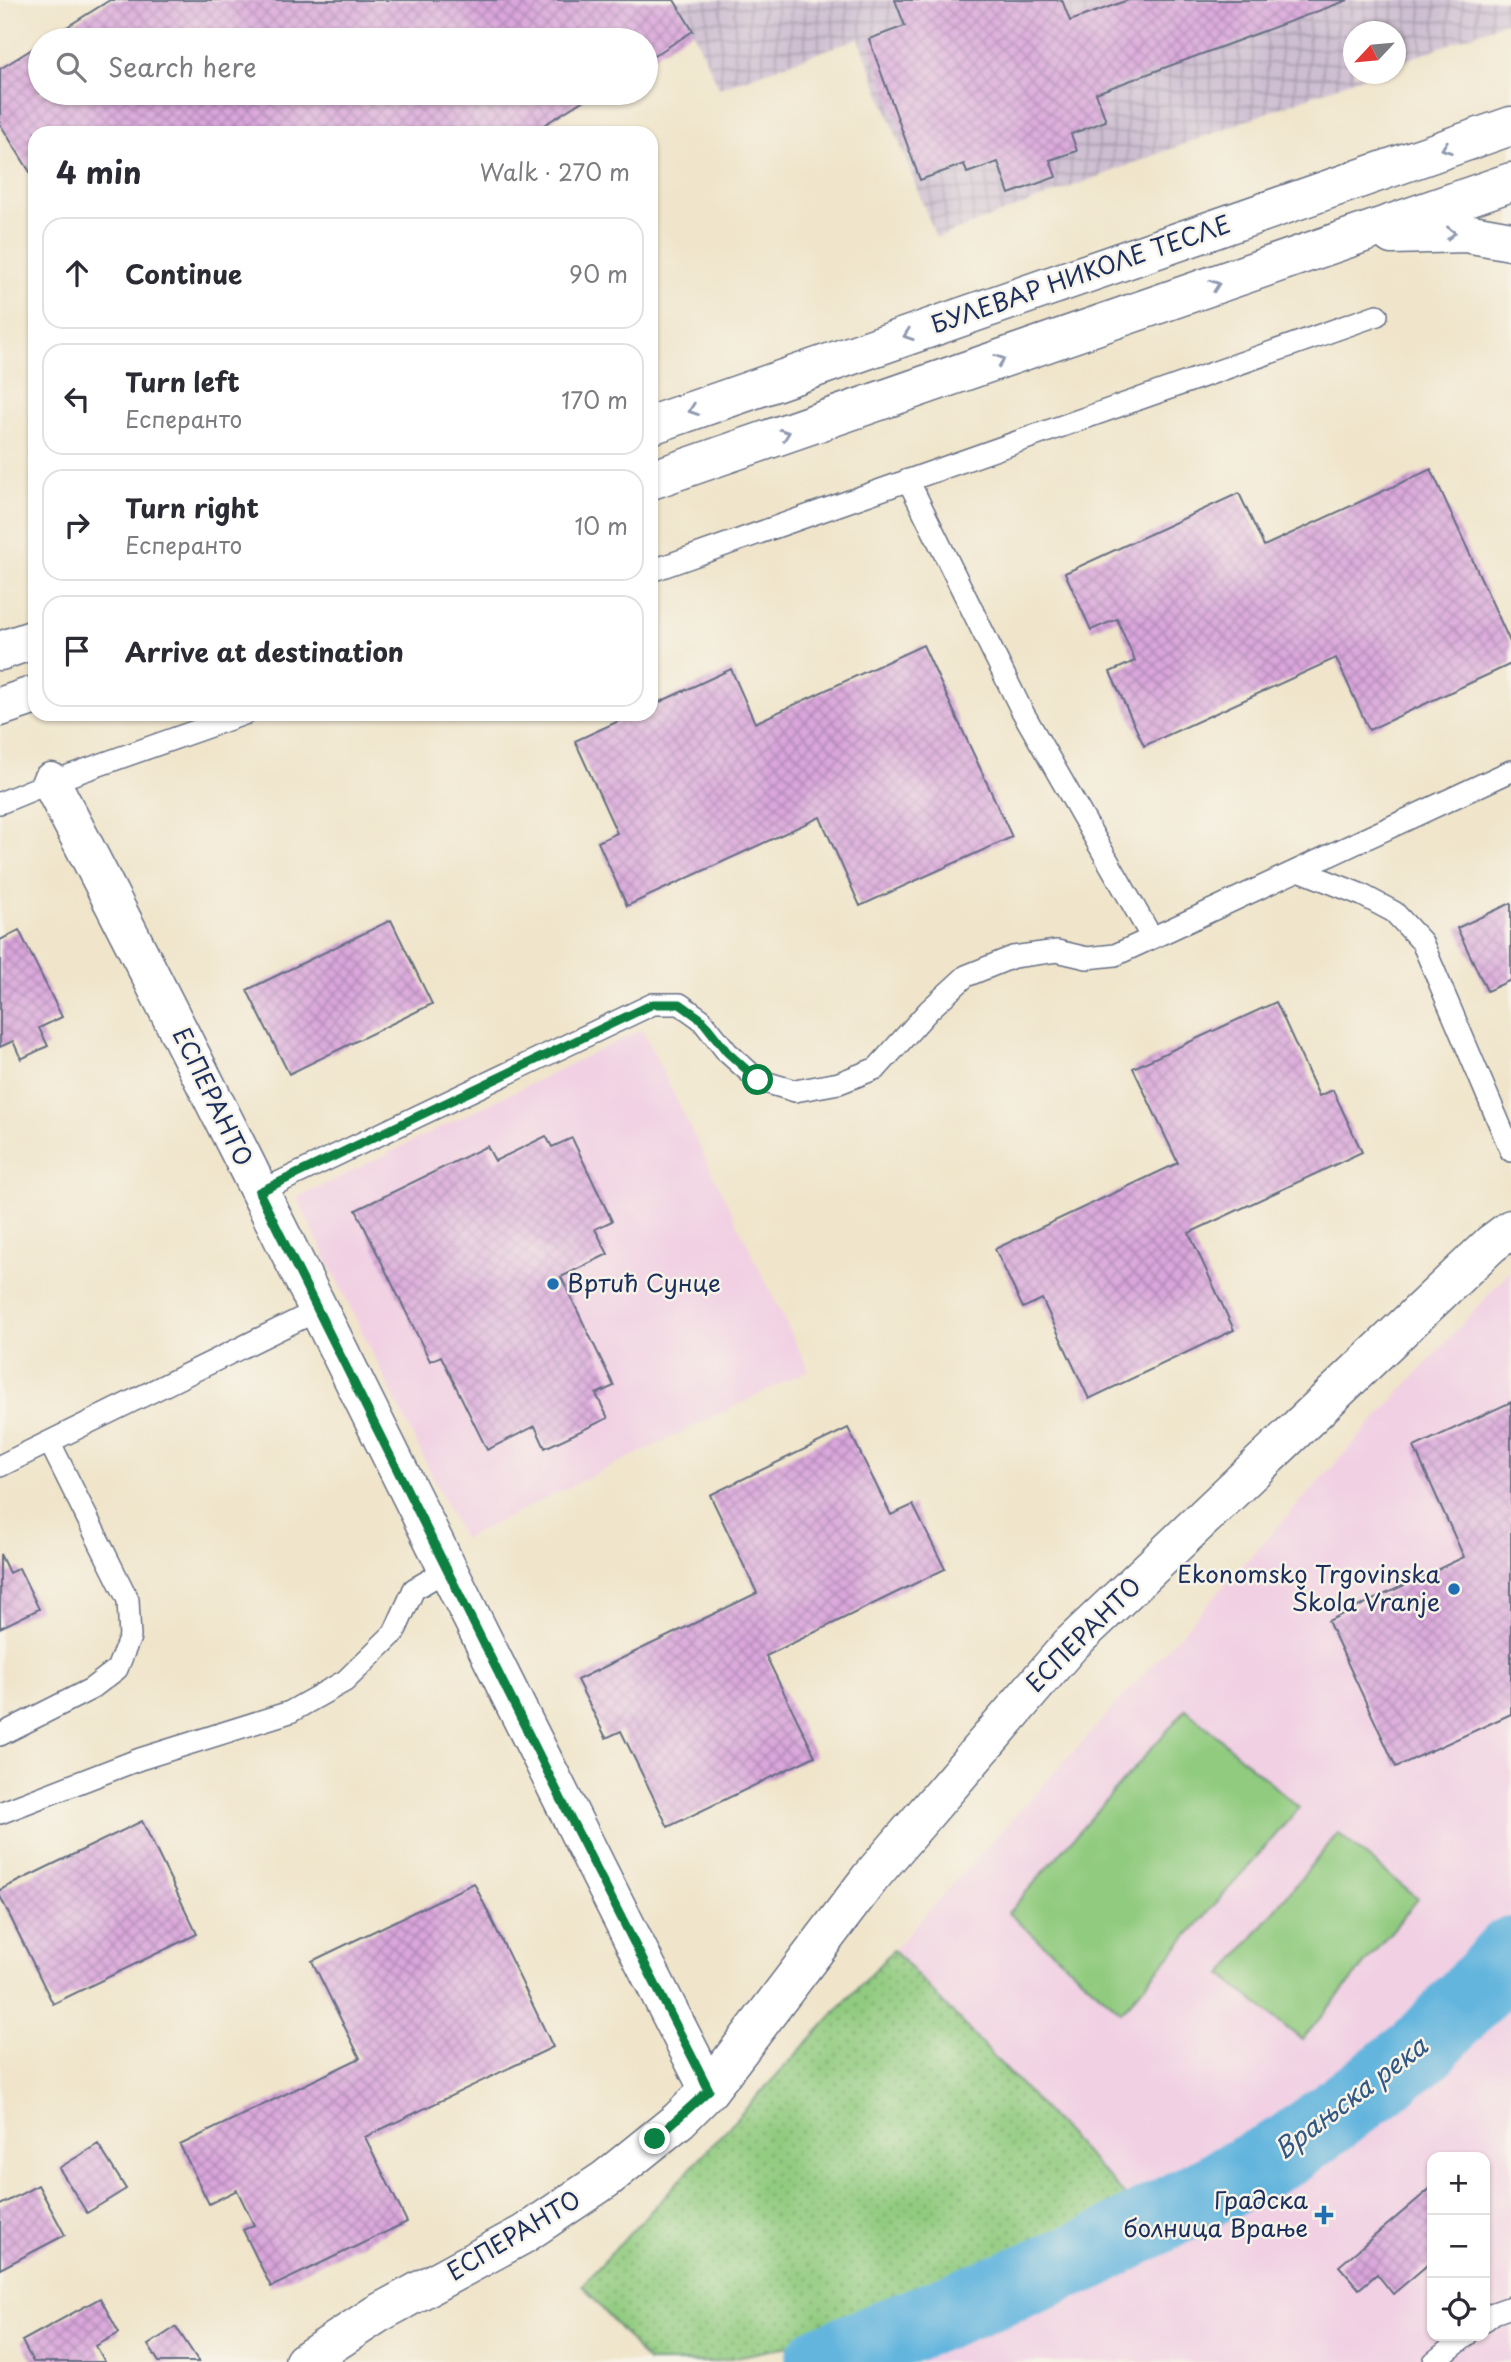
<!DOCTYPE html>
<meta charset="utf-8">
<style>
body{margin:0;font-family:"Playpen Sans",sans-serif;background:#f7f7f7;color:#2b2b33}
.controls{position:absolute;right:21px;bottom:21px;display:grid;overflow:hidden;border-radius:14px;box-shadow:0 2px 5px #0004}
.controls button{width:63px;height:63px;display:grid;place-items:center;padding:0;border:0;border-bottom:2px solid #e1e1e2;background:#fff;color:#2b2b33;font:35px sans-serif}
.compass{position:absolute;left:1343px;top:21px;width:63px;height:63px;border-radius:50%;background:#fff;box-shadow:0 2px 5px #0004;rotate:244deg}
.stop{position:absolute;width:21px;height:21px;margin:-16px;border:5px solid #0b8043;border-radius:50%;background:#fff}
.stop.end{background:#0b8043;border-color:#fff;box-shadow:0 2px 7px #0008}
.list{margin:0;padding:0;list-style:none}
h2{display:flex;justify-content:space-between;align-items:center;height:91px;margin:0;padding:0 28px;font-size:30px}
h2 small{font-size:23px;font-weight:400;color:#7c7c81}
.list li{display:grid;grid-template-columns:46px 1fr auto;gap:21px;align-items:center;box-sizing:border-box;height:112px;margin:0 14px 14px;padding:0 14px;border:2px solid #e1e1e2;border-radius:21px}
.list b{display:block;font-size:26px;white-space:nowrap}
.list p{margin:0;font-size:23px;white-space:nowrap;color:#7c7c81}
.list em{font-size:23px;font-style:normal;color:#7c7c81}
.icon{flex:none;width:38px;height:38px;fill:none;stroke:currentColor;stroke-width:2;stroke-linecap:round;stroke-linejoin:round}
.map{position:relative;flex:none;width:1511px;height:2362px;overflow:hidden}
.search{position:absolute;background:#fff;box-shadow:0 2px 5px #0004;left:28px;top:28px;width:630px;height:77px;display:flex;align-items:center;gap:18px;box-sizing:border-box;padding:0 24px;border-radius:38px;color:#7c7c81;font-size:26px}
.panel{position:absolute;background:#fff;box-shadow:0 2px 5px #0004;left:28px;top:126px;width:630px;height:595px;border-radius:21px}
.map>svg:first-child{display:block}
.built{fill:#f1d0e3;fill-rule:evenodd}
.industrial{fill:url(#industrial-grid)}
.grass{fill:url(#grass-dots);stroke:#567d6e;stroke-width:2}
.pitch{fill:#91cb7f;stroke:#567d6e;stroke-width:2}
.lines{fill:none;stroke-linecap:round;stroke-linejoin:round}
.river{stroke:#63b5de;stroke-width:72}
.building{fill:url(#building-cross-hatch)}
.service-casing{stroke:#666f84;stroke-width:24}
.minor-casing{stroke:#666f84;stroke-width:41}
.secondary-casing{stroke:#666f84;stroke-width:41}
.service{stroke:#fff;stroke-width:21}
.minor{stroke:#fff;stroke-width:38}
.secondary{stroke:#fff;stroke-width:38}
.oneway{stroke:#8d97ae}
.route{stroke:#0b8043;stroke-width:9}
.poi-dot{fill:#1f6fb2;stroke:#f7f3e8;stroke-width:2.5}
.labels{text-anchor:middle;stroke-width:5;stroke-linejoin:round;paint-order:stroke}
.street-label{font-size:24px;fill:#1b2f5e;stroke:#f7f3e8}
.poi-label{font-size:24px;fill:#1b2f5e;stroke:#f7f3e8;text-anchor:end}
.water-label{font-size:26px;font-style:italic;fill:#315784;stroke:#f7f3e8}
</style>
<div class="map">
<svg width="1511" height="2362" viewBox="0 0 1511 2362">
<defs>
<pattern id="industrial-grid" width="8" height="8" patternUnits="userSpaceOnUse" patternTransform="scale(1.75)"><rect width="8" height="8" fill="#cebed1"/><path d="M0 4h8M4 0v8" fill="none" stroke="#a69bad"/></pattern>
<pattern id="grass-dots" width="8" height="8" patternUnits="userSpaceOnUse" patternTransform="scale(1.75)"><rect width="8" height="8" fill="#91cb7f"/><path d="M2 2h.1M6 6h.1" fill="none" stroke="#76a56b" stroke-width="1.8" stroke-linecap="round"/></pattern>
<pattern id="building-cross-hatch" width="8" height="8" patternUnits="userSpaceOnUse" patternTransform="scale(1.75)"><rect width="8" height="8" fill="#daa6db"/><path d="M0 0l8 8M0 8l8-8" fill="none" stroke="#b088b5"/></pattern>
</defs>
<rect width="100%" height="100%" fill="#f7f3e8"/>
<filter id="ink" filterUnits="userSpaceOnUse"><feTurbulence type="fractalNoise" baseFrequency=".0143" numOctaves="2"/><feDisplacementMap in="SourceGraphic" scale="14" xChannelSelector="R" yChannelSelector="G"/><feConvolveMatrix kernelMatrix="1 2 1 2 8 2 1 2 1" color-interpolation-filters="sRGB"/></filter>
<filter id="wash" filterUnits="userSpaceOnUse"><feTurbulence type="fractalNoise" baseFrequency=".00686" numOctaves="4" result="noise"/><feDisplacementMap in="SourceGraphic" scale="28" xChannelSelector="R" yChannelSelector="G"/><feGaussianBlur stdDeviation="1.57" result="paint"/><feColorMatrix in="noise" values="0 0 0 0 0 0 0 0 0 0 0 0 0 0 0 0 0 1.4 0 .05"/><feComposite in="paint" operator="in"/></filter>
<g filter="url(#wash)">
<rect width="100%" height="100%" fill="#f0e5cb"/>
<path class="built" d="M642 1029 809 1370 463 1539 297 1198Z
M1511 1270V1920L1409 2029 1274 2134 1135 2206 893 1950Z
M1511 1996V2362H908L1120 2272 1419 2093ZM1432 2157H1485V2336H1432Z"/>
<path class="industrial" d="M674 0H1511V20L1396 64V32H1354V74H1369L936 238 859 38 719 88 693 31Z"/>
<path class="grass" d="M893 1950 1135 2206 798 2344 713 2362H648L582 2285Z"/>
<path class="pitch" d="M1186 1709 1299 1808 1121 2012 1008 1913Z
M1338 1833 1418 1899 1302 2040 1222 1975Z"/>
<g class="lines">
<path class="river" d="M821 2362 1090 2254 1289 2149 1420 2051 1511 1953"/>
</g>
<g id="blocks">
<path class="building" d="M110 0H674L693 31 646 61V40H46Z
M895 0H1062L1070 21 1128 0H1348L1096 93 1106 121 1071 134 1077 151 1050 160 1056 177 1009 194 998 162 967 173 964 164 920 180 869 39 905 26Z
M40 44V93H595L531 133H35V180L0 124V69Z
M1431 469 1511 644V664L1369 730 1336 658 1144 746 1110 672 1135 661 1117 619 1091 630 1065 573 1239 493 1264 546Z
M923 645 1012 837 860 906 820 817 627 906 598 842 617 833 575 741 634 714H651V706L731 669 755 723Z
M1511 903V980L1487 991 1457 928Z
M391 920 432 1004 289 1074 247 990Z
M19 930 62 1017 39 1028 48 1046 21 1059 13 1041 0 1047V940Z
M1276 1002 1319 1096 1333 1090 1362 1152 1189 1233 1234 1330 1089 1399 1042 1299 1023 1308 995 1249 1178 1163 1133 1068Z
M546 1136 552 1147 572 1138 612 1221 595 1229 608 1254 561 1277 614 1386 596 1394 608 1418 545 1448 535 1426 487 1450 441 1356 430 1361 356 1210 487 1146 495 1161Z
M1511 1402V1714L1396 1767 1328 1621 1464 1557 1414 1447Z
M848 1428 891 1515 913 1505 945 1569 766 1656 815 1756 668 1827 621 1731 606 1738 577 1680 757 1593 710 1495Z
M0 1554 9 1573 19 1568 39 1609 0 1628Z
M142 1821 197 1934 53 2004 0 1896V1890Z
M474 1883 553 2047 365 2137 407 2222 271 2287 243 2230 254 2225 237 2190 209 2204 180 2145 360 2058 312 1961Z
M98 2144 126 2189 87 2213 59 2168Z
M38 2185 65 2235 0 2269V2205Z
M1432 2187V2261L1393 2294 1377 2274 1359 2289 1339 2266Z
M100 2298 119 2333 96 2346 105 2362H33L22 2341Z
M176 2327 199 2362H159L148 2345Z"/>
</g>
</g>
<g filter="url(#ink)">
<use href="#blocks" fill-opacity="0" stroke="#666f84" stroke-width="2"/>
<g class="lines">
<defs>
<path id="service" d="M908 480 1021 709 1152 938 1511 771
M651 571 1377 315
M0 803 51 782 244 714
M1299 870 1362 895 1394 912 1422 942 1511 1151
M259 1192 653 1004H680L701 1019 727 1052 758 1080 795 1091 839 1083 877 1068 929 1010 966 976 1013 957 1057 951 1087 958 1115 955 1152 938
M0 1466 318 1310
M0 1735 91 1689 117 1669 130 1637 128 1600 50 1443
M0 1813 140 1759 290 1712 345 1681 394 1633 414 1589 447 1570
M1485 2320 1494 2313 1511 2307
M1434 2362 1466 2336"/>
<path id="minor" d="M51 782C276 1215 487 1655 709 2090
M304 2362 377 2314 524 2234 606 2179 679 2120 709 2090 870 1878 1070 1645 1491 1244 1511 1229"/>
<path id="secondary" d="M1392 235 1466 233 1511 241
M651 425 1511 126
M651 480 1511 182
M0 651 35 639
M0 707 35 695"/>
</defs>
<use href="#service" class="service-casing"/>
<use href="#minor" class="minor-casing"/>
<use href="#secondary" class="secondary-casing"/>
<use href="#service" class="service"/>
<use href="#minor" class="minor"/>
<use href="#secondary" class="secondary"/>
</g>
<defs><path id="oneway-chevron" d="M-2-3.5L2.5 0L-2 3.5" fill="none" stroke-width="1.6" stroke-linecap="round" stroke-linejoin="round" transform="scale(1.75)"/></defs>
<g class="oneway">
<use href="#oneway-chevron" transform="translate(1446 148) rotate(161)"/>
<use href="#oneway-chevron" transform="translate(1451 233) rotate(-1)"/>
<use href="#oneway-chevron" transform="translate(1215 285) rotate(-19)"/>
<use href="#oneway-chevron" transform="translate(908 335) rotate(161)"/>
<use href="#oneway-chevron" transform="translate(1000 360) rotate(-19)"/>
<use href="#oneway-chevron" transform="translate(693 410) rotate(161)"/>
<use href="#oneway-chevron" transform="translate(785 434) rotate(-19)"/>
</g>
</g>
<g class="lines" filter="url(#ink)">
<path class="route" d="M655 2139 709 2090 570 1817 259 1192 653 1004H680L701 1019 727 1052 758 1080"/>
</g>
<g class="poi-dot">
<circle cx="553" cy="1284" r="7"/>
<circle cx="1454" cy="1589" r="7"/>
<path d="M1320.5 2204.5h7v7h7v7h-7v7h-7v-7h-7v-7h7z"/>
</g>
<g class="labels">
<g class="street-label">
<text transform="translate(1081 275) rotate(-19)" y="8">БУЛЕВАР НИКОЛЕ ТЕСЛЕ</text>
<text transform="translate(212 1097) rotate(64)" y="8">ЕСПЕРАНТО</text>
<text transform="translate(1084 1635) rotate(-45)" y="8">ЕСПЕРАНТО</text>
<text transform="translate(514 2236) rotate(-31)" y="8">ЕСПЕРАНТО</text>
</g>
<g class="poi-label">
<text x="567" y="1292" text-anchor="start">Вртић Сунце</text>
<text x="1440" y="1583">Ekonomsko Trgovinska<tspan x="1440" dy="28">Škola Vranje</tspan></text>
<text x="1308" y="2209">Градска<tspan x="1308" dy="28">болница Врање</tspan></text>
</g>
<g class="water-label">
<text transform="translate(1351 2098) rotate(-37)" y="9">Врањска река</text>
</g>
</g>
</svg>
<div class="controls">
<button>+</button>
<button>−</button>
<button><svg class="icon" aria-label="locate" viewBox="0 0 24 24"><circle cx="12" cy="12" r="6"/><path d="M12 2v4M12 18v4M2 12h4M18 12h4"/></svg></button>
</div>
<svg class="compass" viewBox="-18 -18 36 36"><path d="M0-13l5 13h-10z" fill="#e53935"/><path d="M0 13l5-13h-10z" fill="#7c7c81"/></svg>
<div class="stop" style="left:758px;top:1080px"></div>
<div class="stop end" style="left:655px;top:2139px"></div>
<div class="search"><svg class="icon" aria-label="search" viewBox="0 0 24 24"><circle cx="10" cy="10" r="6"/><path d="M15 15l6 6"/></svg>Search here</div>
<section class="panel">
<h2>4 min<small>Walk · 270 m</small></h2>
<ul class="list">
<li><svg class="icon" aria-label="ahead" viewBox="0 0 24 24"><path d="M12 20V5M6 11l6-6 6 6"/></svg><div><b>Continue</b></div><em>90 m</em></li>
<li><svg class="icon" aria-label="left" viewBox="0 0 24 24"><path d="M17 20v-9H6M10 6l-5 5 5 5"/></svg><div><b>Turn left</b><p>Есперанто</p></div><em>170 m</em></li>
<li><svg class="icon" aria-label="right" viewBox="0 0 24 24"><path d="M7 20v-9h11M14 6l5 5-5 5"/></svg><div><b>Turn right</b><p>Есперанто</p></div><em>10 m</em></li>
<li><svg class="icon" aria-label="arrive" viewBox="0 0 24 24"><path d="M6 21V4h12l-3 4 3 4H6"/></svg><div><b>Arrive at destination</b></div></li>
</ul>
</section>
</div>
